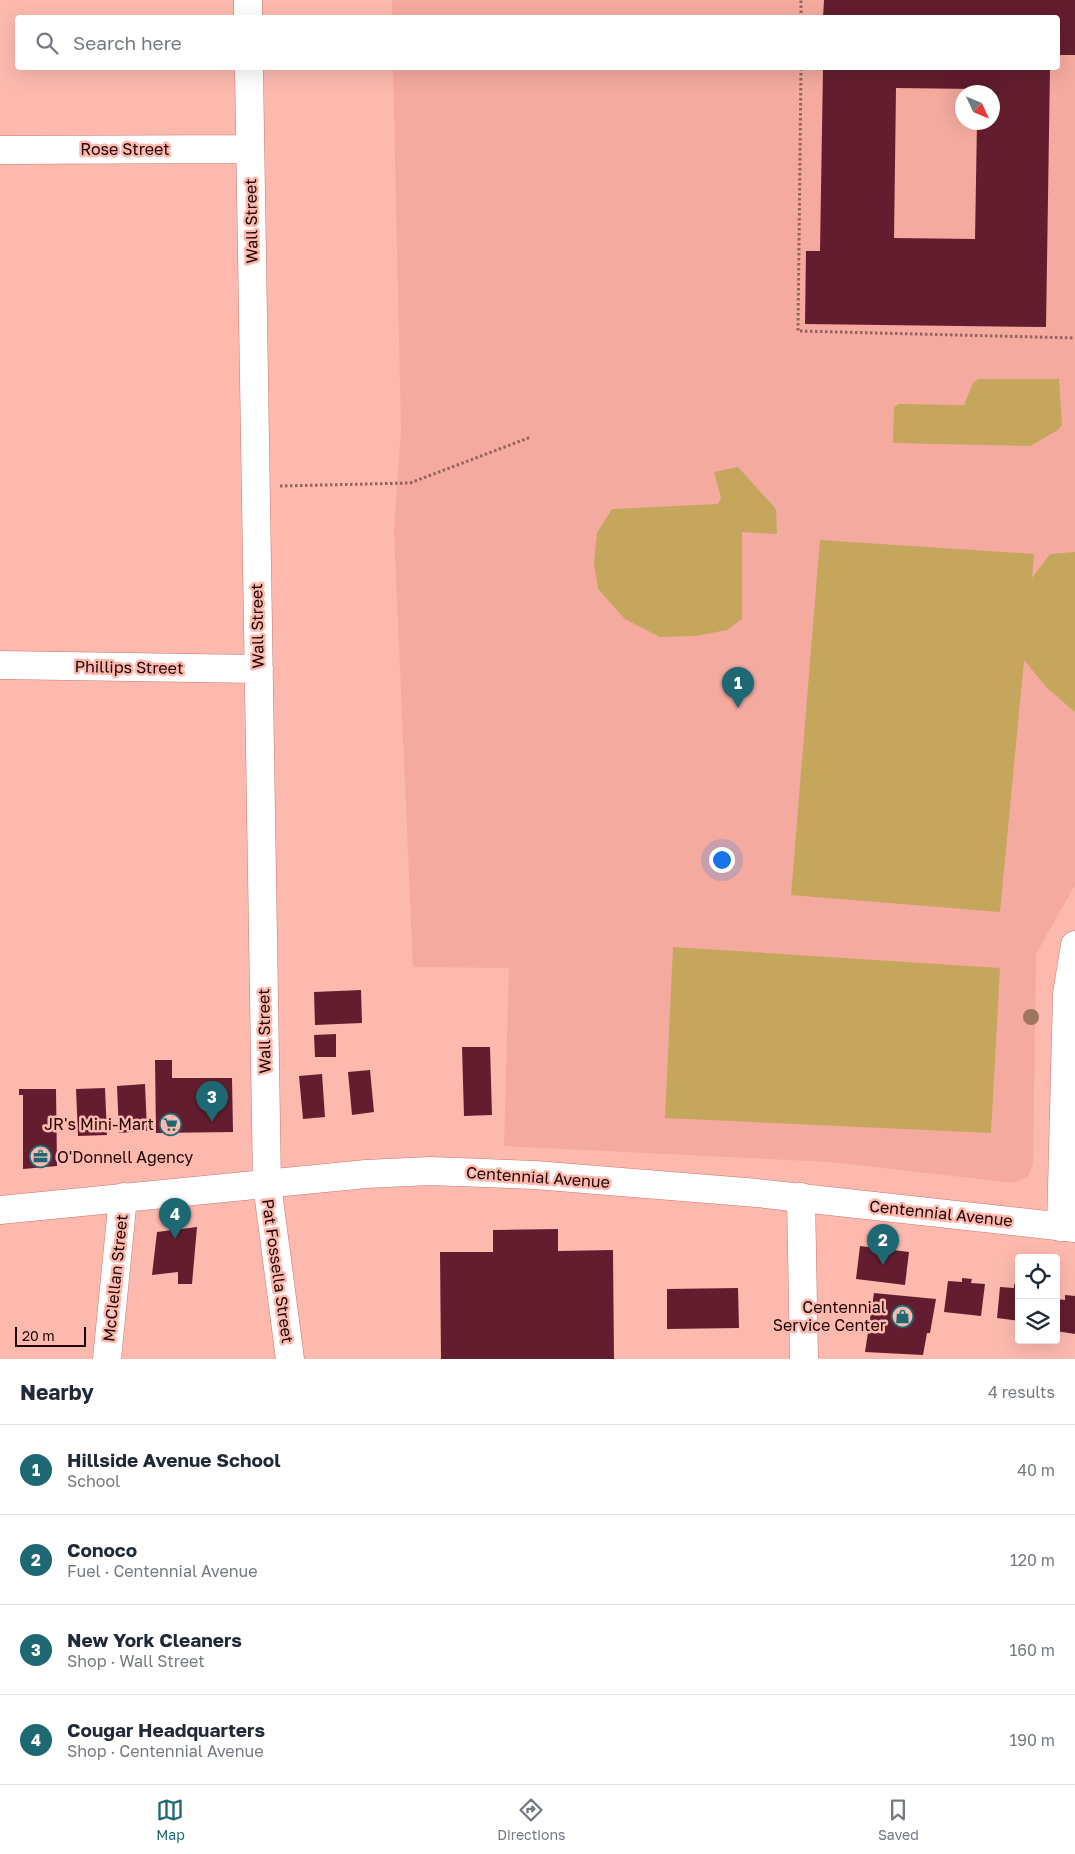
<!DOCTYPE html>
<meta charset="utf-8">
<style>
body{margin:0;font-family:"Golos Text",sans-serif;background:#f6f6f7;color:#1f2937}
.controls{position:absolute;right:15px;bottom:15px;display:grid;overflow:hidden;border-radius:5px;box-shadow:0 5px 20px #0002}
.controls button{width:45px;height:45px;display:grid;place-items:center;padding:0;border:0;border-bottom:1px solid #e0e1e3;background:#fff;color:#1f2937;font:25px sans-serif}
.compass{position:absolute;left:955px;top:85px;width:45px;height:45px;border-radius:50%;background:#fff;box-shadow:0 5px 20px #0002;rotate:134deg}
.scale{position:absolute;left:15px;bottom:12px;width:71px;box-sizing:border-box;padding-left:5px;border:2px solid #1d0302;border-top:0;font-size:14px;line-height:18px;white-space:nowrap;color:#1d0302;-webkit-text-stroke:4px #fdb9ae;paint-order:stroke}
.you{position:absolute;left:721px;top:859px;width:18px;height:18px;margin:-12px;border:4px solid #fff;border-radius:50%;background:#1a73e8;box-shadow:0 0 0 8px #1a73e833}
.badge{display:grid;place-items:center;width:32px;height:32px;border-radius:50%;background:#1e6873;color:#fff;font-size:16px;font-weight:700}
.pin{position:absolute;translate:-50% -41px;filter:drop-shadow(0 1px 2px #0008)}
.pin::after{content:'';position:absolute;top:26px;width:18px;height:15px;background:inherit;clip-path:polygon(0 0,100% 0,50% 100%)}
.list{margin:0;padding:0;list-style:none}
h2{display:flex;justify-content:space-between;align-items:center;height:65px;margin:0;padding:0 20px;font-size:21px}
h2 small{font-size:16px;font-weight:400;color:#747a83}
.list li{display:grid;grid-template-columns:32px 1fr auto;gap:15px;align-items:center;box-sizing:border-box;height:90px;padding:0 20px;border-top:1px solid #e0e1e3}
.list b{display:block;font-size:19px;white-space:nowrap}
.list p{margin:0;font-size:16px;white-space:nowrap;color:#747a83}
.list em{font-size:16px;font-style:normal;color:#747a83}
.icon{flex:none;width:28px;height:28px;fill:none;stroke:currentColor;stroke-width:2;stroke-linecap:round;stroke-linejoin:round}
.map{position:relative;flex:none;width:1075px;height:1359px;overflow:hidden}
.search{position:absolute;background:#fff;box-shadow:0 5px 20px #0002;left:15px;right:15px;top:15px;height:55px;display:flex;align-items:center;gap:12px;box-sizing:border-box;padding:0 18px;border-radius:5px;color:#747a83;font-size:19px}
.sheet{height:425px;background:#fff}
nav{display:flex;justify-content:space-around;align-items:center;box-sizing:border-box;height:70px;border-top:1px solid #e0e1e3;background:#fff;font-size:14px;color:#747a83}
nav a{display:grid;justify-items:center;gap:2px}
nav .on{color:#1e6873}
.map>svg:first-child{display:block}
.built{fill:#f4aa9f;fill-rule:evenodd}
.green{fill:#c4a75d}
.building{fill:#641d2f;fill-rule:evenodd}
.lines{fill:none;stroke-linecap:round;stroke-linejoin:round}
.minor-casing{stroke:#c7776c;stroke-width:29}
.tertiary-casing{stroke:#c7776c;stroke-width:29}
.path{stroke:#93635d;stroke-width:3;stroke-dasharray:2.5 2.5;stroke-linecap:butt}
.minor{stroke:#fff;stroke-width:28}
.tertiary{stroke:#fff;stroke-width:28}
.tree{fill:#9c765e}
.labels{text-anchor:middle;stroke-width:5;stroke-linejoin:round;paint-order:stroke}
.street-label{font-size:16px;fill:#1d0302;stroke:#fdb9ae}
.poi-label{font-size:16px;fill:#1d0302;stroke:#fdb9ae;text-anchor:end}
</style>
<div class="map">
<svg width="1075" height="1359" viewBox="0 0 1075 1359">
<rect width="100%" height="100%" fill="#fdb9ae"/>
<path class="built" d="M392 0H1075V885L1036 954 1033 1165 1028 1176 1014 1183 830 1162 504 1146 509 968 413 967 394 531 401 429 393 68H1058V18H392ZM962 92H992V122H962Z"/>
<path class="green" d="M978 379H1059L1062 425 1058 430 1030 446 893 443 894 407 899 404 964 405 973 383Z
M738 467 776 509 777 534 742 532V619L727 630 696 636 660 637 625 619 598 589 594 564 597 533 612 509 718 504 721 498 714 472Z
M820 540 1034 554 1032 578 1050 554 1075 552V712L1047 688 1024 660 1000 912 791 895Z
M673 947 1000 968 991 1133 665 1118Z"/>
<path class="building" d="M824 0H1075V55H1058V18H823Z
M823 68H1050L1046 327 805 324 806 251H820ZM896 88 977 89V92H992V122H977L975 239 894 238Z
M361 990 362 1023 315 1025 314 992Z
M336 1034V1057H315L314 1035Z
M462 1047H490L492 1115 464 1116Z
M155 1060H172V1078H232L233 1132 156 1133Z
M370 1070 374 1112 352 1115 348 1072Z
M322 1074 325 1117 303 1119 299 1076Z
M145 1084 147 1131 119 1133 117 1086Z
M105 1088 107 1135 78 1136 76 1089Z
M19 1089H56L57 1166 23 1169V1095H19Z
M197 1227 192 1284H178V1272L152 1275 157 1232Z
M558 1229V1251L613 1250 614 1359H441L440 1252H493V1230Z
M860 1246 909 1252 905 1285 856 1279Z
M962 1278 972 1279 971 1283 985 1284 981 1316 944 1312 948 1281 962 1282Z
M1014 1284H1019V1321L997 1318 1000 1287 1014 1288Z
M738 1288 739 1328 667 1329V1289Z
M874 1293 936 1299 930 1333H927L923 1355 865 1352Z
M1065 1295 1075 1296V1334L1056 1331V1299L1065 1300Z"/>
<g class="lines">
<defs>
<path id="minor" d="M248 0V18
M249 68 267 1184 290 1359
M0 150 250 149
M0 665 259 669
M801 1197 804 1359
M1061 1227 1067 994 1075 945
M107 1359 123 1197"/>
<path id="tertiary" d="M0 1210 366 1174 430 1171 535 1175 757 1193 1075 1228"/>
</defs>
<use href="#minor" class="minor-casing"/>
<use href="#tertiary" class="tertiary-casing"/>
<path class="path" d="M801 18V0
M801 68 798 331 1075 338
M280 486 410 483 531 437"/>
<use href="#minor" class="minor"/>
<use href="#tertiary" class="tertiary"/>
</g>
<circle class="tree" cx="1031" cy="1017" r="8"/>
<defs>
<symbol id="supermarket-ring" viewBox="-11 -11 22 22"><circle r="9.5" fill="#fdb9ae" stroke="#1e6873" stroke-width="1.5"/><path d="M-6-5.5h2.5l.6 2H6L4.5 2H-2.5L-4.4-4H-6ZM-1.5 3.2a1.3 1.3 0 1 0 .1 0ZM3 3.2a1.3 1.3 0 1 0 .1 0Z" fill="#1e6873"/></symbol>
<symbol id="office-ring" viewBox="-11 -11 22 22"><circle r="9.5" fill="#fdb9ae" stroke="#1e6873" stroke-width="1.5"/><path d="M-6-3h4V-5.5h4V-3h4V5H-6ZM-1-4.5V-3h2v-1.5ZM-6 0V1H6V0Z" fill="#1e6873"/></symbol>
<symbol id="shop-ring" viewBox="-11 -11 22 22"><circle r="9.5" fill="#fdb9ae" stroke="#1e6873" stroke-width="1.5"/><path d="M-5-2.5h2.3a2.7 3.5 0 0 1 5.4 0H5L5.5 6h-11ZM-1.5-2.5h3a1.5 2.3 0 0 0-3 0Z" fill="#1e6873"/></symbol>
</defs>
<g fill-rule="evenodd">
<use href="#supermarket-ring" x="158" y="1112" width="25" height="25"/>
<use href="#office-ring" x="28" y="1144" width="25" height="25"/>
<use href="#shop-ring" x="890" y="1304" width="25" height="25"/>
</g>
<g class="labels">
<g class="street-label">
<text x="125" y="155">Rose Street</text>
<text transform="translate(251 221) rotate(-91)" y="6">Wall Street</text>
<text transform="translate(257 626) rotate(-91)" y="6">Wall Street</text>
<text transform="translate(129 667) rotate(1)" y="6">Phillips Street</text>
<text transform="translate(264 1031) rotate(-91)" y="6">Wall Street</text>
<text transform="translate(538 1177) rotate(4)" y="6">Centennial Avenue</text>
<text transform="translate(941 1213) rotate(6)" y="6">Centennial Avenue</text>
<text transform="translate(278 1271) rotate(82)" y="6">Pat Fossella Street</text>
<text transform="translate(115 1278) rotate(-84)" y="6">McClellan Street</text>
</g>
<g class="poi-label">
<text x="154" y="1130">JR's Mini-Mart</text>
<text x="57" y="1163" text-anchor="start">O'Donnell Agency</text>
<text x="886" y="1313">Centennial<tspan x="886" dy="18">Service Center</tspan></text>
</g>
</g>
</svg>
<div class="controls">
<button><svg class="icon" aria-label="locate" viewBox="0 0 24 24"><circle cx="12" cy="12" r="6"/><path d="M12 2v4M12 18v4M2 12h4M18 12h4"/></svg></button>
<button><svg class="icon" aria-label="layers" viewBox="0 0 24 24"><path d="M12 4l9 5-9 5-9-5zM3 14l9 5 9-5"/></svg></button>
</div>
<svg class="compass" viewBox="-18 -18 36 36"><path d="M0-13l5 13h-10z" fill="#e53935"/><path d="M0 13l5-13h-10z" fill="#747a83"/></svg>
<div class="scale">20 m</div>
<div class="you"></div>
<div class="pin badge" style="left:738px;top:708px">1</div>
<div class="pin badge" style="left:883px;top:1265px">2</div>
<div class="pin badge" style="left:212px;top:1122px">3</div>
<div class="pin badge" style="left:175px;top:1239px">4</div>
<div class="search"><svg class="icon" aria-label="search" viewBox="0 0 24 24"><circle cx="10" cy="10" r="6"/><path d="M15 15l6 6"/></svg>Search here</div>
</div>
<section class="sheet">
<h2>Nearby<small>4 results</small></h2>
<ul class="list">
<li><span class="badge">1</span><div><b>Hillside Avenue School</b><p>School</p></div><em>40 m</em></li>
<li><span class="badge">2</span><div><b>Conoco</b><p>Fuel · Centennial Avenue</p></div><em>120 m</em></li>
<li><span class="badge">3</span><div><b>New York Cleaners</b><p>Shop · Wall Street</p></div><em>160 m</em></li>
<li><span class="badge">4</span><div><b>Cougar Headquarters</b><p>Shop · Centennial Avenue</p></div><em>190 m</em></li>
</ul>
</section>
<nav>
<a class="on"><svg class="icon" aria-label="map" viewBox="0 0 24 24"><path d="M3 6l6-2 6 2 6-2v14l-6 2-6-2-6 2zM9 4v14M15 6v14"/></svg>Map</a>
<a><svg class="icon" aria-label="directions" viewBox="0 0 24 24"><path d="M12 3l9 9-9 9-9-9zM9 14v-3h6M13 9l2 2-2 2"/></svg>Directions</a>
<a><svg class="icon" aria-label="saved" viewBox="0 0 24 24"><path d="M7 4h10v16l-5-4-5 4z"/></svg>Saved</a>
</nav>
